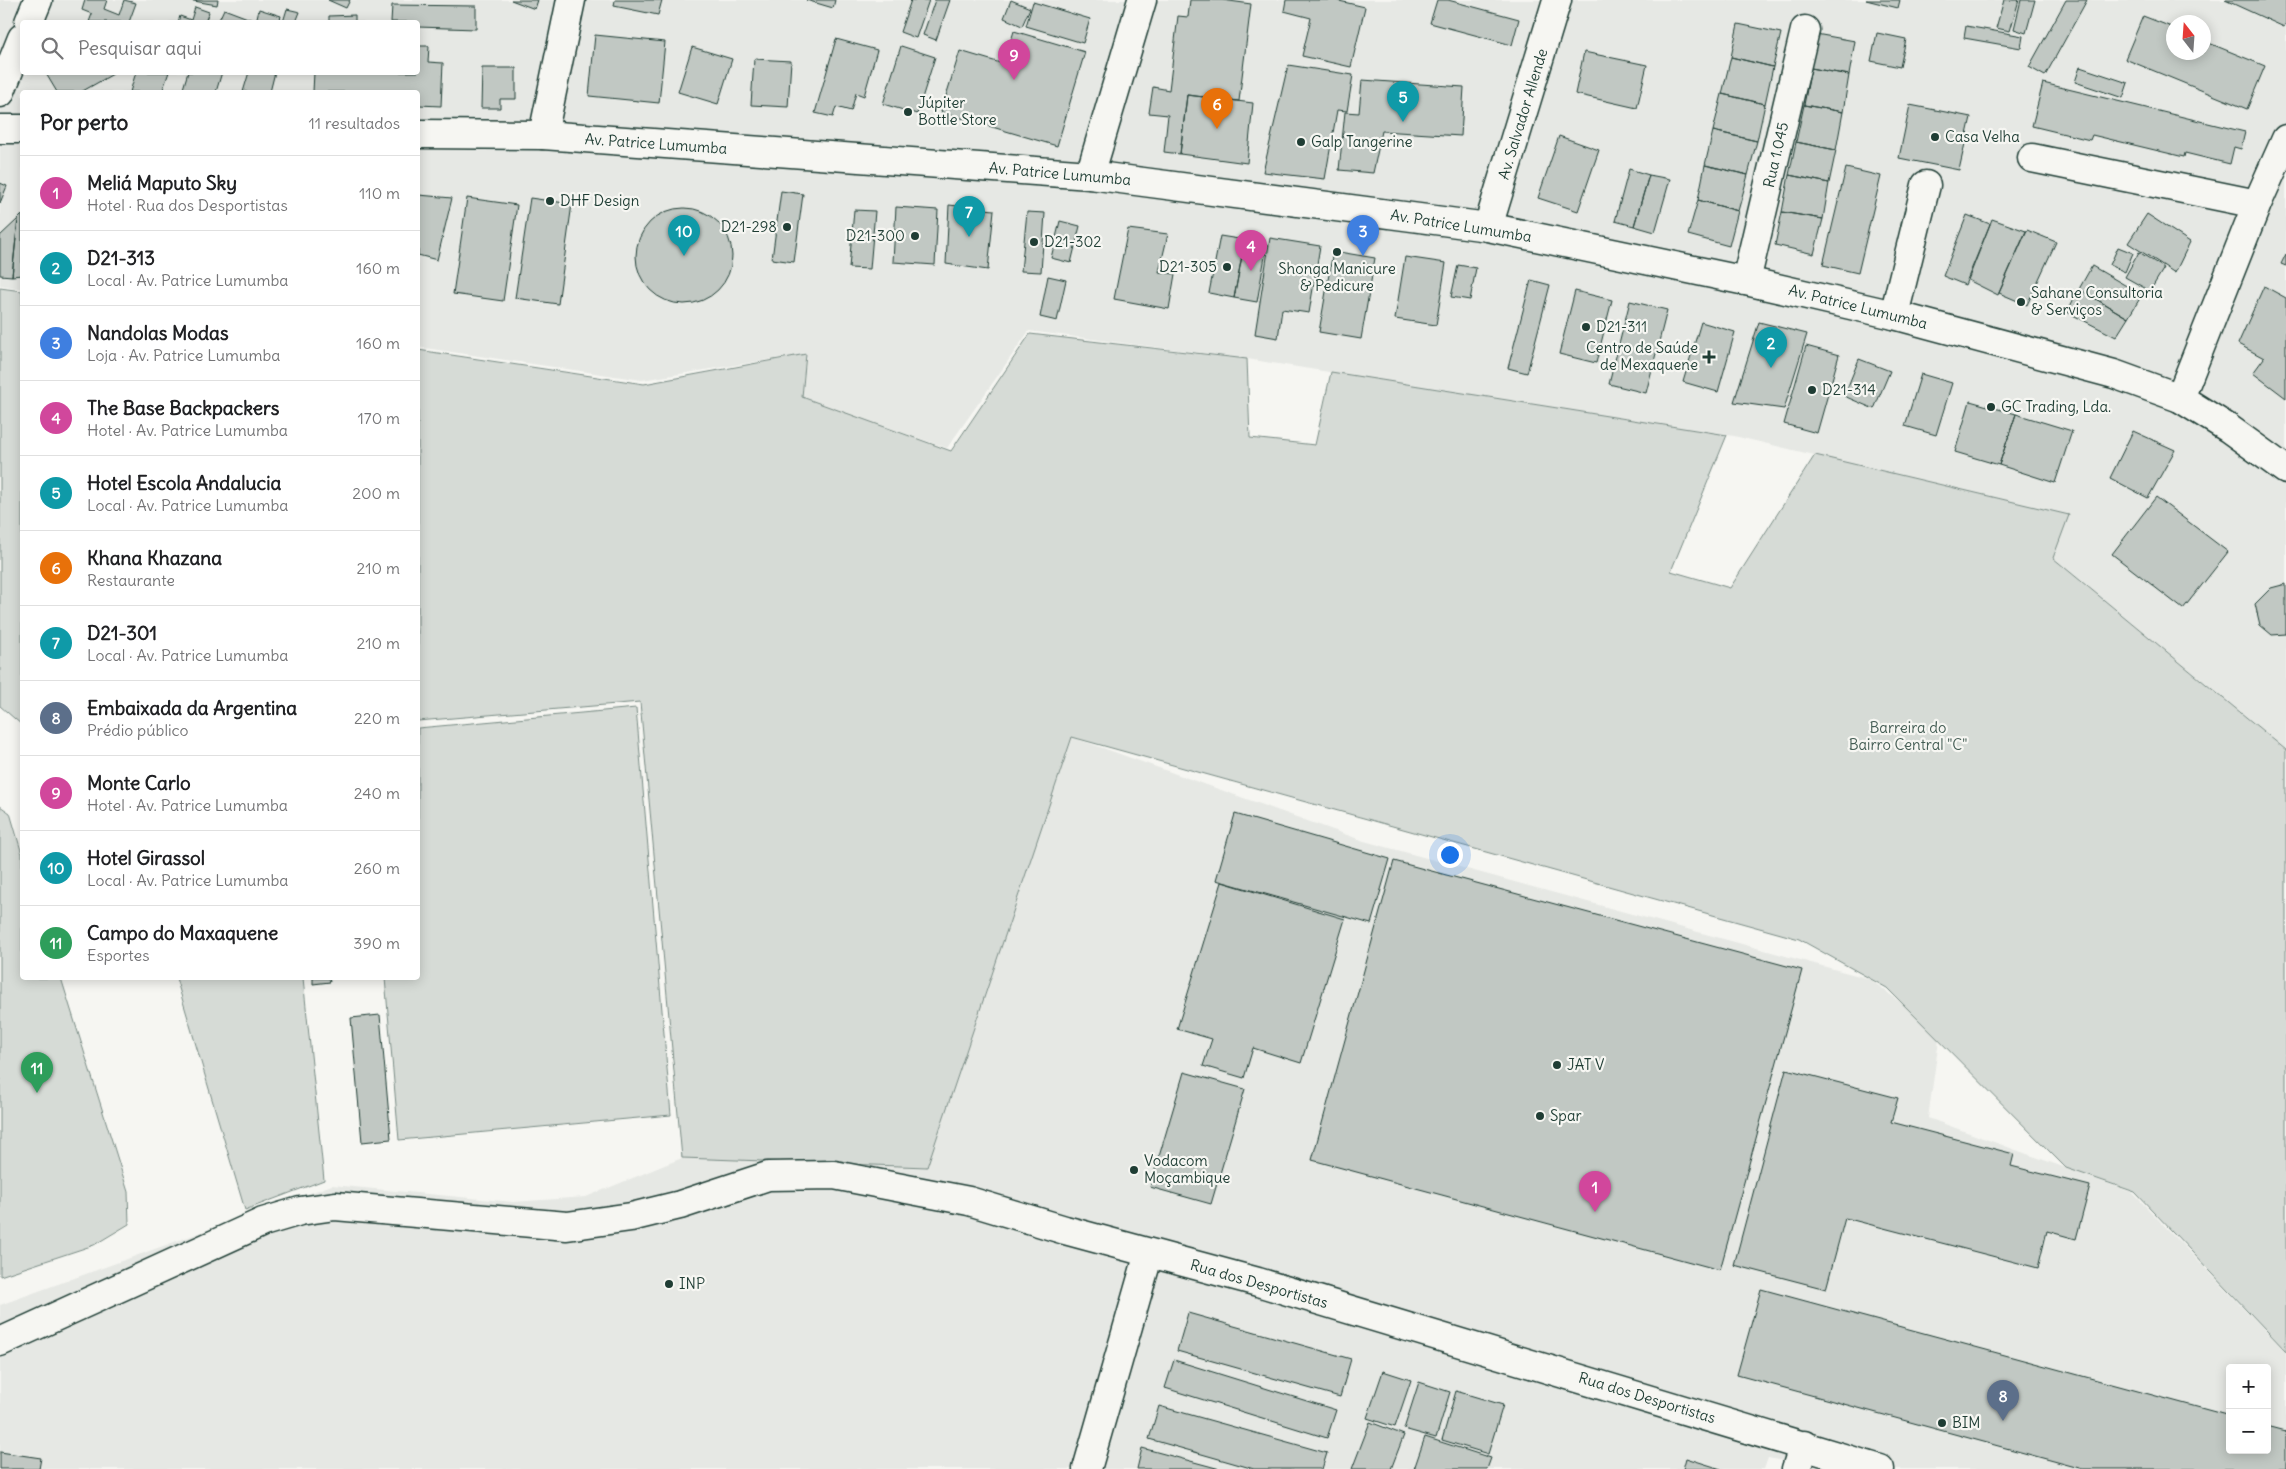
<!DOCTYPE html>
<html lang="pt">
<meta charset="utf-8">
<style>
body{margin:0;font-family:Delius,sans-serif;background:#f2f2f2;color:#202124}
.controls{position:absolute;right:15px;bottom:15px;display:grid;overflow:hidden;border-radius:5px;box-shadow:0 2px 12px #0003}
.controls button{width:45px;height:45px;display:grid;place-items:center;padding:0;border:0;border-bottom:1px solid #e0e0e0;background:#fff;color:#202124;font:25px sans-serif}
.compass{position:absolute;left:2166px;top:15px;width:45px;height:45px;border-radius:50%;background:#fff;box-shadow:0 2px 12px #0003;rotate:343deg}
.you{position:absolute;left:1449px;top:854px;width:18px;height:18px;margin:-12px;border:4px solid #fff;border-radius:50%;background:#1a73e8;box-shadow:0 0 0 8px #1a73e833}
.badge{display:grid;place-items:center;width:32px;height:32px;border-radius:50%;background:#1f3d34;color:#fff;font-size:16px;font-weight:700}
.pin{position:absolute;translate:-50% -41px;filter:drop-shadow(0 1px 2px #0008)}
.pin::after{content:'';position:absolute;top:26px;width:18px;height:15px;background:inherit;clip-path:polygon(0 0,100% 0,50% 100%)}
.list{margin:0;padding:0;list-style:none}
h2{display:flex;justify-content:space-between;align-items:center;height:65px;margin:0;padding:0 20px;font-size:21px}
h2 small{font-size:16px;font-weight:400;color:#757577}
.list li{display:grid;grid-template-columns:32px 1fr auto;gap:15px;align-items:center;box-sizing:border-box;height:75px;padding:0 20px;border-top:1px solid #e0e0e0}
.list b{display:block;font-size:19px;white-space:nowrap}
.list p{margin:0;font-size:16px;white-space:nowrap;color:#757577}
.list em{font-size:16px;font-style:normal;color:#757577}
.icon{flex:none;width:28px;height:28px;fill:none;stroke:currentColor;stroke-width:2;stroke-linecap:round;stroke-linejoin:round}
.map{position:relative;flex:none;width:2286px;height:1469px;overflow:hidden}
.search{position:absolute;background:#fff;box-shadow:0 2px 12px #0003;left:20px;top:20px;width:400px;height:55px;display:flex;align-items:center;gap:12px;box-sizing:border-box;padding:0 18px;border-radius:5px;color:#757577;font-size:19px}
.panel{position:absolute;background:#fff;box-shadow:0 2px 12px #0003;left:20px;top:90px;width:400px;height:890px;border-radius:5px}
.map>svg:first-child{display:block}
.built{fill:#e6e8e4;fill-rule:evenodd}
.green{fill:#d6dbd6;stroke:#7a8c85}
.building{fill:#c1c8c3;stroke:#1f3d34}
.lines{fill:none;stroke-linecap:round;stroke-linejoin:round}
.minor-casing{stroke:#1f3d34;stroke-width:31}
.major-casing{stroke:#1f3d34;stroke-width:31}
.minor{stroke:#f6f6f2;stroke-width:28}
.major{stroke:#f6f6f2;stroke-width:28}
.poi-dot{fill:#1f3d34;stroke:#f6f6f2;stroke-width:2}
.labels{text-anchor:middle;stroke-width:4.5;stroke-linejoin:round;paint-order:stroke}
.poi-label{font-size:15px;fill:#1f3d34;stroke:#f6f6f2;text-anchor:start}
.street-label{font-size:15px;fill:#1f3d34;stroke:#f6f6f2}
.park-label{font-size:15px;fill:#445d54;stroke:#f6f6f2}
</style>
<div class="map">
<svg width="2286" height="1469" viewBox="0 0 2286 1469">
<rect width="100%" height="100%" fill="#f6f6f2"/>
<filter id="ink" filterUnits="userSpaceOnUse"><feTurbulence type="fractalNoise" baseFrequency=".02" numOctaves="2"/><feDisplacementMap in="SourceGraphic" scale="10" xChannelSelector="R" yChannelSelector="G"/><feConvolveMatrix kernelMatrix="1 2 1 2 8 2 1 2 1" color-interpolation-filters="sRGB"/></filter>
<g filter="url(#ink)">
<path class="built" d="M0 0H2286V750L2053 558 2068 515 1734 436 1247 359 1029 331 947 448 802 399 807 354 642 380 418 347V92H22V289L0 285ZM22 22H418V72H22ZM2174 22H2204V52H2174Z
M1072 737 1364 841 1870 979 1940 1033 1928 1118 2132 1192 2286 1352V1469H1829L1768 1458 1764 1469H0V1305L332 1185 513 1202 586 1197 682 1158 927 1167ZM2230 1368H2267V1450H2230Z"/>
<path class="green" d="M0 288 22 291V725L0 706Z
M1030 334 1247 359 1250 438 1315 445 1331 372 1727 435 1671 571 1730 588 1815 455 2069 515 2053 558 2286 750V1351L2135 1192 2066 1168 1887 988 1799 939 1072 737 927 1167 682 1158 640 702 418 721V350L644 384 806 354 802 397 951 451Z
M636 708 671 1115 399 1140 385 978H418V728Z
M0 806 10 813 22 854V978H61L128 1192 129 1224 94 1245 0 1276Z
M176 978H303L324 1180 245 1210Z"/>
<path class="building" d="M85 0H107L104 9 119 15 124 0 136 3 129 22H89L92 14 82 10Z
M188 0H218L217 5Z
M328 0H350L346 8Z
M511 0H538L535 9Z
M615 0H662L658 15 614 6Z
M806 0H835L833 8Z
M911 0H929L916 38 900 32Z
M935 0H950L936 40 923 35Z
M1011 0 1030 8 1022 26 1004 18Z
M1190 0H1222L1251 4 1239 101 1187 95 1180 154 1164 152 1168 115 1149 113 1153 87 1169 90 1178 16 1188 17Z
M1286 0H1335L1365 7 1351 67 1302 56 1311 18 1284 11Z
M1437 0H1448L1519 19 1512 45 1430 23Z
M1866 0H1900L1898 8Z
M2004 0H2019L2010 31 1996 28Z
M2021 0H2035L2026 33 2014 29Z
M2066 0H2087L2045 76 2029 67Z
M2225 0H2286V23L2284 27Z
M1033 2 1090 19 1083 43 1026 26Z
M392 5 476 6V29L418 27V22H391Z
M195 7 209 12 205 22H178L180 16 191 20Z
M224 9 253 20 252 22H218Z
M259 9 281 16 279 22H256Z
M287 9 300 12 296 22H283Z
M355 15V22H329V16Z
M2143 16 2174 28V52H2204V41L2265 66 2247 109 2125 59Z
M1738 24 1781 33 1773 67 1731 57Z
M1966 26 2023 36 2021 48 1964 38Z
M1014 31 1085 52 1057 146 941 112 960 51 1004 64Z
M1877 33 1906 39 1900 67 1871 61Z
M1816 34 1855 41 1849 75 1811 68Z
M595 35 665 42 659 103 589 96Z
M836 39 877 50 864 96 856 93 851 111 836 107 833 117 815 113Z
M418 46H429L428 62 443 63 441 106 419 105 418 111V92H313L314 72H418Z
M901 46 935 57 917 114 883 104Z
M692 47 732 59 718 104 678 92Z
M1584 52 1647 65 1637 108 1575 94Z
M1731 57 1773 67 1765 104 1722 94Z
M754 59 791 61 788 107 751 105Z
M1288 65 1353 75 1347 111 1337 110 1325 179 1263 172Z
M2080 67 2128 83 2123 98 2075 82Z
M482 68H516V99H500V108H481Z
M1811 68 1849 75 1843 112 1804 105Z
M45 72H112L113 74 81 92H57Z
M136 72H169L162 92H130Z
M188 72H222L216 92H182Z
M249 72H275L270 92H243Z
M1362 80 1464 87 1461 136 1382 131 1373 173 1339 170 1345 112 1359 113Z
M2043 83 2245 132 2241 149 2234 147 2230 164 2185 153 2184 157 2092 135 2090 140 2032 126Z
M1722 94 1765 104 1757 141 1713 131Z
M1187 95 1253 103 1247 163 1180 154Z
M1804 105 1843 112 1836 150 1796 142Z
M1910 105 1971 117 1959 170 1899 158Z
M1713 131 1757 141 1748 175 1705 165Z
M1559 136 1599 150 1578 211 1538 198Z
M1796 142 1836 150 1829 183 1789 175Z
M1705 165 1748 175 1738 211 1698 200Z
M1846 168 1881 176 1858 273 1823 265Z
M1629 169 1649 175 1634 226 1615 221Z
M1649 175 1670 179 1655 232 1634 226Z
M1789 175 1829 183 1823 219 1782 212Z
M0 183 7 186 0 203Z
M781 191 803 194 794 262 772 259Z
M419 195 452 198 437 260 418 255Z
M467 198 517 205 503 301 453 294Z
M530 198 572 204 558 304 515 298Z
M1698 200 1738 211 1729 246 1688 235Z
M949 205 994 210 988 270 946 264Z
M896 207 938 210 935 265 893 262Z
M636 256a48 48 0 1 1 96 0a48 48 0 1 1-96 0Z
M854 210 875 211 870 269 849 268Z
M1027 212 1045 213 1041 272 1021 271Z
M1782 212 1823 219 1814 254 1775 245Z
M2147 214 2190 242 2175 273 2128 243Z
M22 215V275L12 276 18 219Z
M1967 215 1990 224 1965 285 1943 276Z
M18 219 12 276 0 275V236Z
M1992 219 2026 231 1998 295 1968 280Z
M1060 221 1080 226 1071 263 1051 258Z
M1128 229 1168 234 1159 272 1175 274 1169 309 1114 299Z
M2027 230 2056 242 2027 305 1999 293Z
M1220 236 1245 240 1234 298 1209 293Z
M1270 238 1320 246 1309 313 1282 309 1278 338 1255 334Z
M1245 240 1267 245 1257 302 1234 298Z
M2118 247 2133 253 2125 272 2110 265Z
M1333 251 1375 258 1361 339 1319 332Z
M2139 252 2164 268 2150 291 2125 277Z
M2286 254V266L2281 264Z
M1405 257 1446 263 1436 325 1395 319Z
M1458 265 1476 268 1470 300 1451 297Z
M2092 266 2142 295 2128 318 2079 289Z
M1048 276 1066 280 1057 321 1040 317Z
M1531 280 1550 285 1527 373 1508 368Z
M2264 286 2286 298V398L2253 373 2264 358 2238 344Z
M2079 289 2128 318 2116 337 2067 312Z
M1575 291 1612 300 1596 363 1559 354Z
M1630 301 1667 310 1646 393 1609 384Z
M1701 322 1735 332 1718 392 1683 382Z
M1759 322 1807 334 1784 409 1734 402Z
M1806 346 1839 355 1817 433 1784 424Z
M1859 359 1890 371 1874 409 1844 396Z
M1921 374 1952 383 1936 435 1905 426Z
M1970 401 2016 414 1999 465 1955 452Z
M2016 414 2072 431 2055 483 1999 465Z
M2133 431 2175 450 2148 498 2110 478Z
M2156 497 2228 552 2183 609 2112 554Z
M2286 584V634L2272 635 2260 625 2255 604 2271 588Z
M1235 814 1390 859 1371 924 1216 880Z
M1394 861 1802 970 1720 1270 1312 1160Z
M1222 882 1345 919 1301 1063 1253 1048 1244 1078 1203 1066 1212 1039 1177 1029Z
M313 978H329L330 982 313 984Z
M380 1015 391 1139 362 1142 351 1018Z
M1786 1069 1898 1098 1891 1122 2014 1154 2011 1166 2090 1186 2076 1239 2047 1231 2038 1268 1845 1218 1826 1289 1734 1265Z
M1184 1072 1245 1089 1211 1204 1150 1187Z
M1761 1289 2230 1416V1450H2267V1427L2286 1432V1469H2083L1737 1375Z
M1188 1313 1351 1359 1340 1397 1177 1351Z
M1174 1360 1336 1410 1327 1438 1165 1388Z
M1383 1371 1411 1380 1395 1427 1367 1418Z
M1419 1382 1450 1392 1436 1438 1404 1429Z
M1456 1391 1503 1405 1488 1454 1442 1440Z
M1159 1406 1327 1453 1322 1469H1254L1149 1439Z
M1370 1422 1404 1435 1391 1469H1352Z
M1425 1437 1491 1458 1487 1469H1414Z
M1142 1448 1220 1469H1137Z
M0 1452 41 1458 39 1469H0Z
M1686 1458 1721 1469H1683Z"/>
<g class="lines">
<defs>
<path id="minor" d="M29 22 38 0
M0 93 22 38
M543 135 571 0
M2032 158 2257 204
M1090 175 1142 0
M1488 227 1557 0
M1746 281 1805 30
M1894 315 1926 185
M2180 398 2257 204 2286 139
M0 1342 263 1222 300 1211 335 1206 567 1226 631 1217 680 1205 768 1176 834 1175 969 1201 1065 1230 1258 1282 1880 1469
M1087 1469 1149 1253
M1796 1469 1804 1445"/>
<path id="major" d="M0 129H22
M418 134 543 135 1090 175 1488 227 1746 281 1894 315 2114 374 2180 398 2228 428 2286 470"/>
</defs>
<use href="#minor" class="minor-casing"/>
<use href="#major" class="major-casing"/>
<use href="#minor" class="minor"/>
<use href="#major" class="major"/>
</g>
</g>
<g class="poi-dot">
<circle cx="908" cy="112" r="5"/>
<circle cx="1935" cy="137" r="5"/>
<circle cx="1301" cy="142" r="5"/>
<circle cx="550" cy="201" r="5"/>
<circle cx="787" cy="227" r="5"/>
<circle cx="915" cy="236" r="5"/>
<circle cx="1034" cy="242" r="5"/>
<circle cx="1337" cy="252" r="5"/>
<circle cx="1227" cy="267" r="5"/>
<circle cx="2021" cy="302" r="5"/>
<circle cx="1586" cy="327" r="5"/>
<path d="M1706.5 349.5h5v5h5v5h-5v5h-5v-5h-5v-5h5z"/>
<circle cx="1812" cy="390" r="5"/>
<circle cx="1991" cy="407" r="5"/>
<circle cx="1557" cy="1065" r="5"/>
<circle cx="1540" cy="1116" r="5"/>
<circle cx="1134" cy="1170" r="5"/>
<circle cx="669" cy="1284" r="5"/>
<circle cx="1942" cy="1423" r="5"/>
</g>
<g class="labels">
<g class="poi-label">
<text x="918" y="108">Júpiter<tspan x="918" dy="17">Bottle Store</tspan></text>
<text x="1945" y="142">Casa Velha</text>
<text x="1311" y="147">Galp Tangerine</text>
<text x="560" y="206">DHF Design</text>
<text x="777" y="232" text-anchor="end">D21-298</text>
<text x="905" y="241" text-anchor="end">D21-300</text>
<text x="1044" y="247">D21-302</text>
<text x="1217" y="272" text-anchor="end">D21-305</text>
<text x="1337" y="274" text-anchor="middle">Shonga Manicure<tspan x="1337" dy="17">&amp; Pedicure</tspan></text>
<text x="2031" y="298">Sahane Consultoria<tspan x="2031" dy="17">&amp; Serviços</tspan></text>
<text x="1596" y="332">D21-311</text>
<text x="1698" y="353" text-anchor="end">Centro de Saúde<tspan x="1698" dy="17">de Mexaquene</tspan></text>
<text x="1822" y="395">D21-314</text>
<text x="2001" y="412">GC Trading, Lda.</text>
<text x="1567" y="1070">JAT V</text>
<text x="1550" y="1121">Spar</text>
<text x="1144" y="1166">Vodacom<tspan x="1144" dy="17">Moçambique</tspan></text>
<text x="679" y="1289">INP</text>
<text x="1952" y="1428">BIM</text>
</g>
<g class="street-label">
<text transform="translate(1523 114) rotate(-73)" y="5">Av. Salvador Allende</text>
<text transform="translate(656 144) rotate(4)" y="5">Av. Patrice Lumumba</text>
<text transform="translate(1776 155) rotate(-77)" y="5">Rua 1.045</text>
<text transform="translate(1060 174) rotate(5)" y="5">Av. Patrice Lumumba</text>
<text transform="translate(1461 226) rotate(9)" y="5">Av. Patrice Lumumba</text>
<text transform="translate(1858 307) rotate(14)" y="5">Av. Patrice Lumumba</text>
<text transform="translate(1259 1284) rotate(16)" y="5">Rua dos Desportistas</text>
<text transform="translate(1647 1398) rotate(17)" y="5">Rua dos Desportistas</text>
</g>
<g class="park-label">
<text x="1908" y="733">Barreira do<tspan x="1908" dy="17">Bairro Central "C"</tspan></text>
</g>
</g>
</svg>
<div class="controls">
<button>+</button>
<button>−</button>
</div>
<svg class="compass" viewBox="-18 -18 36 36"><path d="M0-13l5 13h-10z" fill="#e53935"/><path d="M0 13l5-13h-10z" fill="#757577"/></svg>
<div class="you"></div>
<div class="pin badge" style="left:1595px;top:1212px;background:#d1479c">1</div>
<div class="pin badge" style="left:1771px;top:368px;background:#0f9aa8">2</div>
<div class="pin badge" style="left:1363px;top:256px;background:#3f7fe0">3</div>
<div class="pin badge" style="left:1251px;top:271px;background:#d1479c">4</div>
<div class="pin badge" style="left:1403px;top:122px;background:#0f9aa8">5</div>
<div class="pin badge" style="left:1217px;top:129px;background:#e8710a">6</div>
<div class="pin badge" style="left:969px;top:237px;background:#0f9aa8">7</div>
<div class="pin badge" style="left:2003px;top:1421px;background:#5c6f8a">8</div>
<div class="pin badge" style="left:1014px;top:80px;background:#d1479c">9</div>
<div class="pin badge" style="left:684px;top:256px;background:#0f9aa8">10</div>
<div class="pin badge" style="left:37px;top:1093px;background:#2e9e5b">11</div>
<div class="search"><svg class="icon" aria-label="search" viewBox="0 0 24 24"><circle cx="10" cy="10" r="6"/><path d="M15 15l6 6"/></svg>Pesquisar aqui</div>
<section class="panel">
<h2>Por perto<small>11 resultados</small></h2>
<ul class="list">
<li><span class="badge" style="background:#d1479c">1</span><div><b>Meliá Maputo Sky</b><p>Hotel · Rua dos Desportistas</p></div><em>110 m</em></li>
<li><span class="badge" style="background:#0f9aa8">2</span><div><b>D21-313</b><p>Local · Av. Patrice Lumumba</p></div><em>160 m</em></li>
<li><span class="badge" style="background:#3f7fe0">3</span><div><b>Nandolas Modas</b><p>Loja · Av. Patrice Lumumba</p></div><em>160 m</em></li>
<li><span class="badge" style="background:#d1479c">4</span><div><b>The Base Backpackers</b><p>Hotel · Av. Patrice Lumumba</p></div><em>170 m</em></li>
<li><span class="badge" style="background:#0f9aa8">5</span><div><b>Hotel Escola Andalucia</b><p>Local · Av. Patrice Lumumba</p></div><em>200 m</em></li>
<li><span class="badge" style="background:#e8710a">6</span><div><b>Khana Khazana</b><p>Restaurante</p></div><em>210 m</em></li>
<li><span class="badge" style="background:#0f9aa8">7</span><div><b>D21-301</b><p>Local · Av. Patrice Lumumba</p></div><em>210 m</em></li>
<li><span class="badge" style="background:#5c6f8a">8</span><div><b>Embaixada da Argentina</b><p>Prédio público</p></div><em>220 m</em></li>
<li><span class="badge" style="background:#d1479c">9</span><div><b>Monte Carlo</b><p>Hotel · Av. Patrice Lumumba</p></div><em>240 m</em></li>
<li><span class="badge" style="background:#0f9aa8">10</span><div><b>Hotel Girassol</b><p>Local · Av. Patrice Lumumba</p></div><em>260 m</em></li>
<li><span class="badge" style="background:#2e9e5b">11</span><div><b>Campo do Maxaquene</b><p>Esportes</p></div><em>390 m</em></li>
</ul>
</section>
</div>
